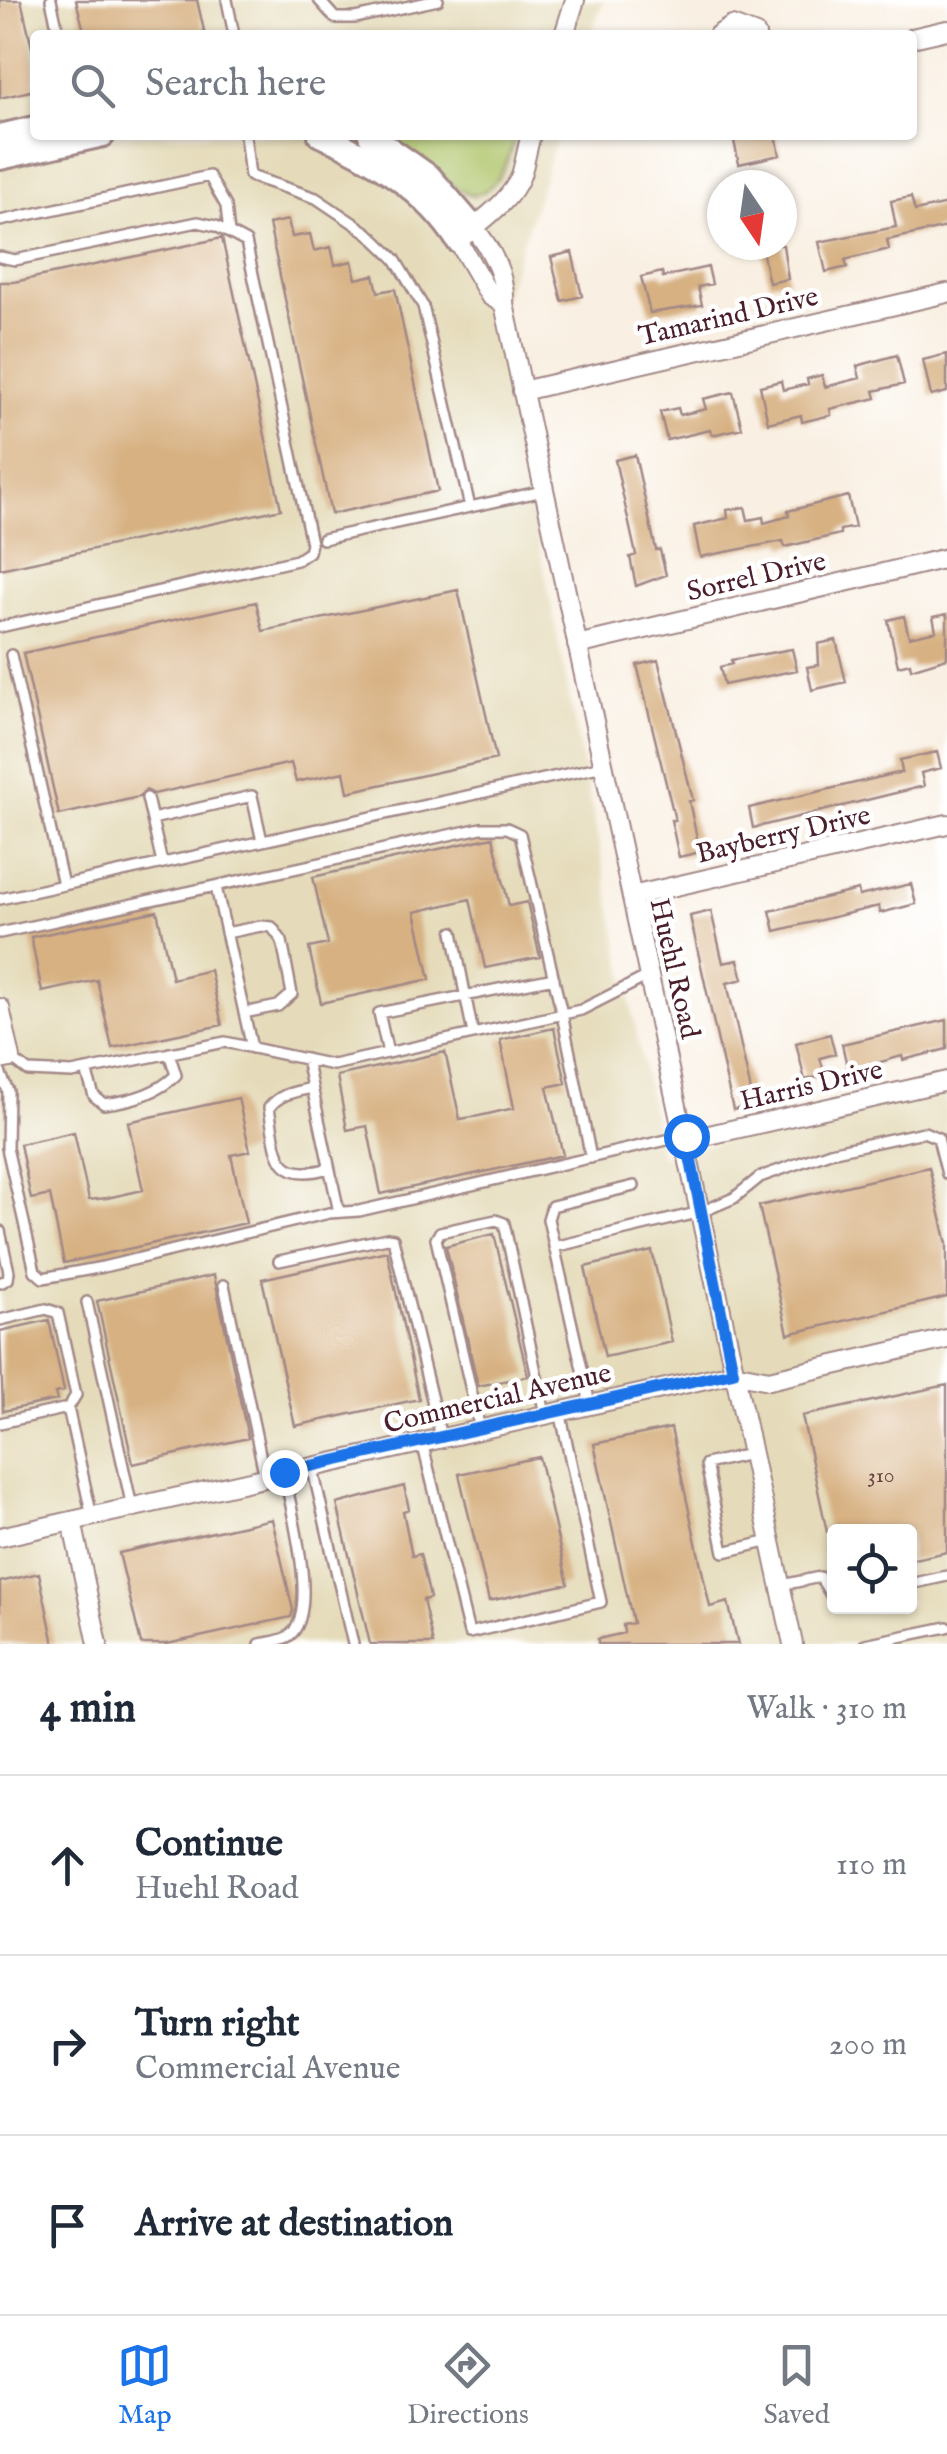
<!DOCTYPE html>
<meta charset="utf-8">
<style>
body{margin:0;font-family:"IM FELL English",serif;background:#f6f6f7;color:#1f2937}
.controls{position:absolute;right:30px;bottom:30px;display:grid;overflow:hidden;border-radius:10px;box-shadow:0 2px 8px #0004}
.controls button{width:90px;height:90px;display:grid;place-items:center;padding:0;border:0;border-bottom:2px solid #e0e1e3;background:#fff;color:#1f2937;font:50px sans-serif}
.compass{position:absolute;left:707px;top:170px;width:90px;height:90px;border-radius:50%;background:#fff;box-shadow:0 2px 8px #0004;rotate:167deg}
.stop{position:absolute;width:30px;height:30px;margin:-22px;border:8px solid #1a73e8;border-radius:50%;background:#fff}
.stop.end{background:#1a73e8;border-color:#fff;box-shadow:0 2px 10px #0008}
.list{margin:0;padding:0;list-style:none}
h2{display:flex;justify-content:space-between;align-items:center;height:130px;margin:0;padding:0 40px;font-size:42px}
h2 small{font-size:32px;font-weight:400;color:#747a83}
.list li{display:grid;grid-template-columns:65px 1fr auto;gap:30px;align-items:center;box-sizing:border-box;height:180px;padding:0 40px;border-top:2px solid #e0e1e3}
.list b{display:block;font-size:38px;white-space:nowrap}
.list p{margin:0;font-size:32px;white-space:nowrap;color:#747a83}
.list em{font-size:32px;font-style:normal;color:#747a83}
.icon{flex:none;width:55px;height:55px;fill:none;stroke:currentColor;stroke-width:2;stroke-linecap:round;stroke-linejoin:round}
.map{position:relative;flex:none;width:947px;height:1644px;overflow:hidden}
.search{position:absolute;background:#fff;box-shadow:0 2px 8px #0004;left:30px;right:30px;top:30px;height:110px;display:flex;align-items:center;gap:25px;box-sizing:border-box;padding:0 35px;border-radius:10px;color:#747a83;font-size:38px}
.sheet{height:670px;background:#fff}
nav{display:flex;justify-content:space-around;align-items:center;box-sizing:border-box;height:140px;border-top:2px solid #e0e1e3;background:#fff;font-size:28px;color:#747a83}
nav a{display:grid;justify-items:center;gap:5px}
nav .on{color:#1a73e8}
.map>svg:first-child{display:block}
.built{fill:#e5dbba;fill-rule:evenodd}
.green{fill:#afc469;stroke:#7c724a;stroke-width:2.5}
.building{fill:#d7b182}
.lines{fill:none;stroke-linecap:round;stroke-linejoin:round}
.service-casing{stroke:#a28887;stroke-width:14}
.minor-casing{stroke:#a28887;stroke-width:22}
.tertiary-casing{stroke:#a28887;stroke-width:28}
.service{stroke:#fff;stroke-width:9}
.minor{stroke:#fff;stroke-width:18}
.tertiary{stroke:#fff;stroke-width:22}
.route{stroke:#1a73e8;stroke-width:12}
.labels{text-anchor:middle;stroke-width:9;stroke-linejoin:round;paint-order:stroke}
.number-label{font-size:22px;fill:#6d4441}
.street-label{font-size:28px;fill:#4a1f2b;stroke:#fff}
</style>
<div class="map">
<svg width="947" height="1644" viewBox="0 0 947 1644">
<rect width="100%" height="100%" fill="#fff"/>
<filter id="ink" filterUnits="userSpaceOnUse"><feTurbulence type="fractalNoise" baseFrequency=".01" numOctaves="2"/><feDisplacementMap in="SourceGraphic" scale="20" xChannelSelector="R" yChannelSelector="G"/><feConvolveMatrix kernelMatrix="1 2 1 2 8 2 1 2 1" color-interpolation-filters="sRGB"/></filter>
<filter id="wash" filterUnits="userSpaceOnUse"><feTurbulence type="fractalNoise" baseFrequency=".0048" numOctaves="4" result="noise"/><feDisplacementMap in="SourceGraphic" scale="40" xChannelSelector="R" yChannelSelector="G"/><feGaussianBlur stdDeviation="2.25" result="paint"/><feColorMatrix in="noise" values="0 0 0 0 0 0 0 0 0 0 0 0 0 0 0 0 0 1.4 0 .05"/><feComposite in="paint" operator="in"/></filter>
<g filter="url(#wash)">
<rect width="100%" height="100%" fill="#f9f0e3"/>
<path class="built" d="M0 0H603L591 35H35V135H558L495 324 661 1156 947 1089V1644H0ZM834 1532H910V1606H834Z"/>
<path class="green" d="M387 135H516C507 160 502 188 473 196L459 190Z"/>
<g id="blocks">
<path class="building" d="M0 0H21L35 60V90L0 98Z
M76 0H197L205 35H85Z
M759 135H776L780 155 739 164 734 141Z
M911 197 915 211 947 204V227L887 240 889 249 845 260 847 267 826 272 819 242 896 227 891 201Z
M288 220 292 237 310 234 314 251 331 247 335 265 352 261 356 279 374 275 378 292 395 289 438 491 331 514 269 224Z
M222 238 281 509 0 569V282H14Z
M761 245H783L788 279 769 283Z
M572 252 582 296 562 301 551 257Z
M708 267 712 284 698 287 702 305 650 313 641 277 662 272 663 277Z
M947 354V392L931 396 923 360Z
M897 355 904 384 874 391 876 398 830 409 831 415 802 422 801 415 768 423 760 386 781 381 783 390 808 384 807 379 822 375 825 387 860 378 857 366Z
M733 392 742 428 712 435 710 430 667 440 660 412 678 408 680 415 706 409 703 399Z
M635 455 656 550H660L666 575 636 586 630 557 636 555 615 460Z
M848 496 855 527 840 530V534L785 547 783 541 700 557 694 526 728 518 727 510 745 507 748 520 763 517 764 523 789 516 788 511Z
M458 590 496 759 348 792 344 772 296 782 291 763 154 794 146 790 139 797 59 815 23 653 256 602 263 631Z
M947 614V658L911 669 910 663 898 666 888 620 904 616 909 637 936 631 933 617Z
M836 640 846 682 812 690 807 667 819 665 818 644Z
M792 649 797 670 724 685 720 667 732 664 731 660Z
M658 660 693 800 689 801 700 852 679 857 671 820H675L637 665Z
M937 752 941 768 921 773 924 786 753 828 749 808 902 772 900 760Z
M493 837 509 906 527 902 540 957 485 968 470 899 415 912 430 979 321 1003 309 948 328 944 313 877Z
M911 884 916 904 880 913 879 906 775 931 770 911 858 890 859 896Z
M157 911 172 979 210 970 222 1025 112 1048 97 980 42 992 31 937Z
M711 911 723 963 738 960 743 979 727 983 754 1105 733 1110 690 916Z
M947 1020V1049L903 1060 902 1056 848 1071 842 1044Z
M554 1028 566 1083 547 1087 563 1155 381 1194 367 1126 347 1130 337 1076 445 1052 460 1119 479 1116 514 1108 500 1040Z
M830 1034 835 1054 820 1058 825 1075 805 1080 796 1043Z
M238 1098 250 1151 231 1155 246 1223 64 1263 50 1195 31 1199 20 1144 74 1132 89 1200 107 1198 143 1190 128 1122Z
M929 1167 947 1244V1297L788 1334 759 1206Z
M494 1234 528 1376 478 1386 446 1246Z
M387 1251 419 1399 295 1426 262 1279Z
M652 1251 672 1342 605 1357 585 1267Z
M214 1275 248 1438 133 1464 97 1301Z
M49 1320 64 1391 55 1393 57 1400 3 1411 0 1331Z
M947 1385V1552L910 1560V1532H827L802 1416Z
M671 1428 710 1607 728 1602 738 1644H598V1639L624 1633 623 1625 633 1623 594 1444Z
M539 1457 568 1584 489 1601 459 1474Z
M404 1486 409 1509 403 1511 412 1556 420 1554 430 1598 423 1600 433 1644H370L337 1504Z
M272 1519 293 1610 291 1617 167 1644H141L119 1553Z
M39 1573 54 1644H0V1582Z"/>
</g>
</g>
<g filter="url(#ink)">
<use href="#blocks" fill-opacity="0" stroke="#a28887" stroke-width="2.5"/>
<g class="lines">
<defs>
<path id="service" d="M51 0 59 35
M227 0 234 35
M319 0 335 18H355L438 0
M245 135 250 176 316 198 368 233 395 259 423 306 470 507
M0 221 209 176 226 206 229 233
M0 257 15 260 198 222 216 226 246 242 311 543 309 552 297 560 0 627
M323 539 543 491
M11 655 63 885
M147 798 162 863
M152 819 252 796 262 841
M216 887 252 1048
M0 899 603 766
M453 932 473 1034
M0 933 481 828H507L520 834 562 1014 591 1158
M226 933 261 926 272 927 282 941 292 994 278 1006 244 1013
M388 1053 379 1013 554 978
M11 1058 28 1071 72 1073 225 1042 333 1065 581 1010 648 976
M306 1059 339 1212
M86 1070 94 1096 104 1104C130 1101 157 1094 176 1075L169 1053
M0 1072 8 1091 7 1148 35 1271 43 1278 103 1267 329 1213 359 1211 684 1136
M312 1088C295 1092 280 1093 269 1108 277 1152 274 1184 329 1168
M0 1231 9 1272 8 1279 0 1283
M554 1247 701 1212 734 1198 760 1177 830 1152 924 1132 938 1138 947 1174
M279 1261 387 1238 393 1239 441 1437
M224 1285 265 1477
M87 1302 132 1507
M0 1320 46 1309 58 1313 76 1395 68 1408 92 1517
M590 1404 548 1219 552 1206 634 1186
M0 1423 68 1408
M480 1429 436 1239 440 1232 496 1220 504 1223 545 1414
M422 1442 469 1633 601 1602 560 1411
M750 1454 706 1464 724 1552 770 1541
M312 1466 353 1644
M910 1584 947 1576
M782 1585 820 1577 834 1600
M260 1644C269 1642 283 1641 290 1635 320 1611 290 1507 284 1472
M865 1644 947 1627"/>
<path id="minor" d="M564 35 575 0
M718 35 732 26 756 35
M912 38 947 30
M473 227C491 248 506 276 504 304L490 296 458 241C479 222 511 202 521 175 525 163 527 148 531 135
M504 304 793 1644
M522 391 947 293
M577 645 947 558
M632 896 947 824
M0 1008 11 1058 0 1060
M687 1140 947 1081
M72 1521 98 1644
M0 1537 733 1373 769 1380 947 1339"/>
<path id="tertiary" d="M320 135C372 156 428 193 458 241
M370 135 430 177 473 227
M0 136 35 128
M0 158 103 135"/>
</defs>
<use href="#service" class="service-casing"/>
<use href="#minor" class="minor-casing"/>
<use href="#tertiary" class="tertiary-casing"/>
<use href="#service" class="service"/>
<use href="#minor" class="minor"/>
<use href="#tertiary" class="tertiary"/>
</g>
</g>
<g class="lines" filter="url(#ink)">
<path class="route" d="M284 1472 733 1372 686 1136"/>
</g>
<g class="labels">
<g class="number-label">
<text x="881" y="1482">310</text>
</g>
<g class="street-label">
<text transform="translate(728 315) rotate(-13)" y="10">Tamarind Drive</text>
<text transform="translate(756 575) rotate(-13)" y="10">Sorrel Drive</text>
<text transform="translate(783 833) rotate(-13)" y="10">Bayberry Drive</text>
<text transform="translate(676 968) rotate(77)" y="10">Huehl Road</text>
<text transform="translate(811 1084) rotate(-13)" y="10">Harris Drive</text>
<text transform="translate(497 1397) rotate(-13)" y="10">Commercial Avenue</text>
</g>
</g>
</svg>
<div class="controls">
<button><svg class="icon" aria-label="locate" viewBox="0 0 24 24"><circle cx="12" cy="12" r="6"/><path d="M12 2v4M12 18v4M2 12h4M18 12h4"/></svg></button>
</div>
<svg class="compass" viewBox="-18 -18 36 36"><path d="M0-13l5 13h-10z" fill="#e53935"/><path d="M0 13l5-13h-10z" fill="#747a83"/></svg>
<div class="stop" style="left:686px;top:1136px"></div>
<div class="stop end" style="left:284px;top:1472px"></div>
<div class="search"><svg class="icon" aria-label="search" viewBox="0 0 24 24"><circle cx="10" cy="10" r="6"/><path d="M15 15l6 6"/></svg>Search here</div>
</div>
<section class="sheet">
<h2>4 min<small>Walk · 310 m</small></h2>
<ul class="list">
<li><svg class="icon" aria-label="ahead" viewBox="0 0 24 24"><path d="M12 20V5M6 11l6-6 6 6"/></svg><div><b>Continue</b><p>Huehl Road</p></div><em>110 m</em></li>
<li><svg class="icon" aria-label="right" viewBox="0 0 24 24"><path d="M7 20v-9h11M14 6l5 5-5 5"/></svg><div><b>Turn right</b><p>Commercial Avenue</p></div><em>200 m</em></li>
<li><svg class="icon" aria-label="arrive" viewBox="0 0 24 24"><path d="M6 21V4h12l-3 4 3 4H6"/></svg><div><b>Arrive at destination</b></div></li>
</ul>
</section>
<nav>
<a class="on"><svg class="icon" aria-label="map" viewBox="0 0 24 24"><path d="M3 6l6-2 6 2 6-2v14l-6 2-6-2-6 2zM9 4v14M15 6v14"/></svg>Map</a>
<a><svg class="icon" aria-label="directions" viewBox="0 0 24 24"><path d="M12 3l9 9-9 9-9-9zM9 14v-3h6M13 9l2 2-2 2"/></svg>Directions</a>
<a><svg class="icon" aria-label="saved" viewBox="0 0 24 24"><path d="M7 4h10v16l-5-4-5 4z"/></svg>Saved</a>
</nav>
